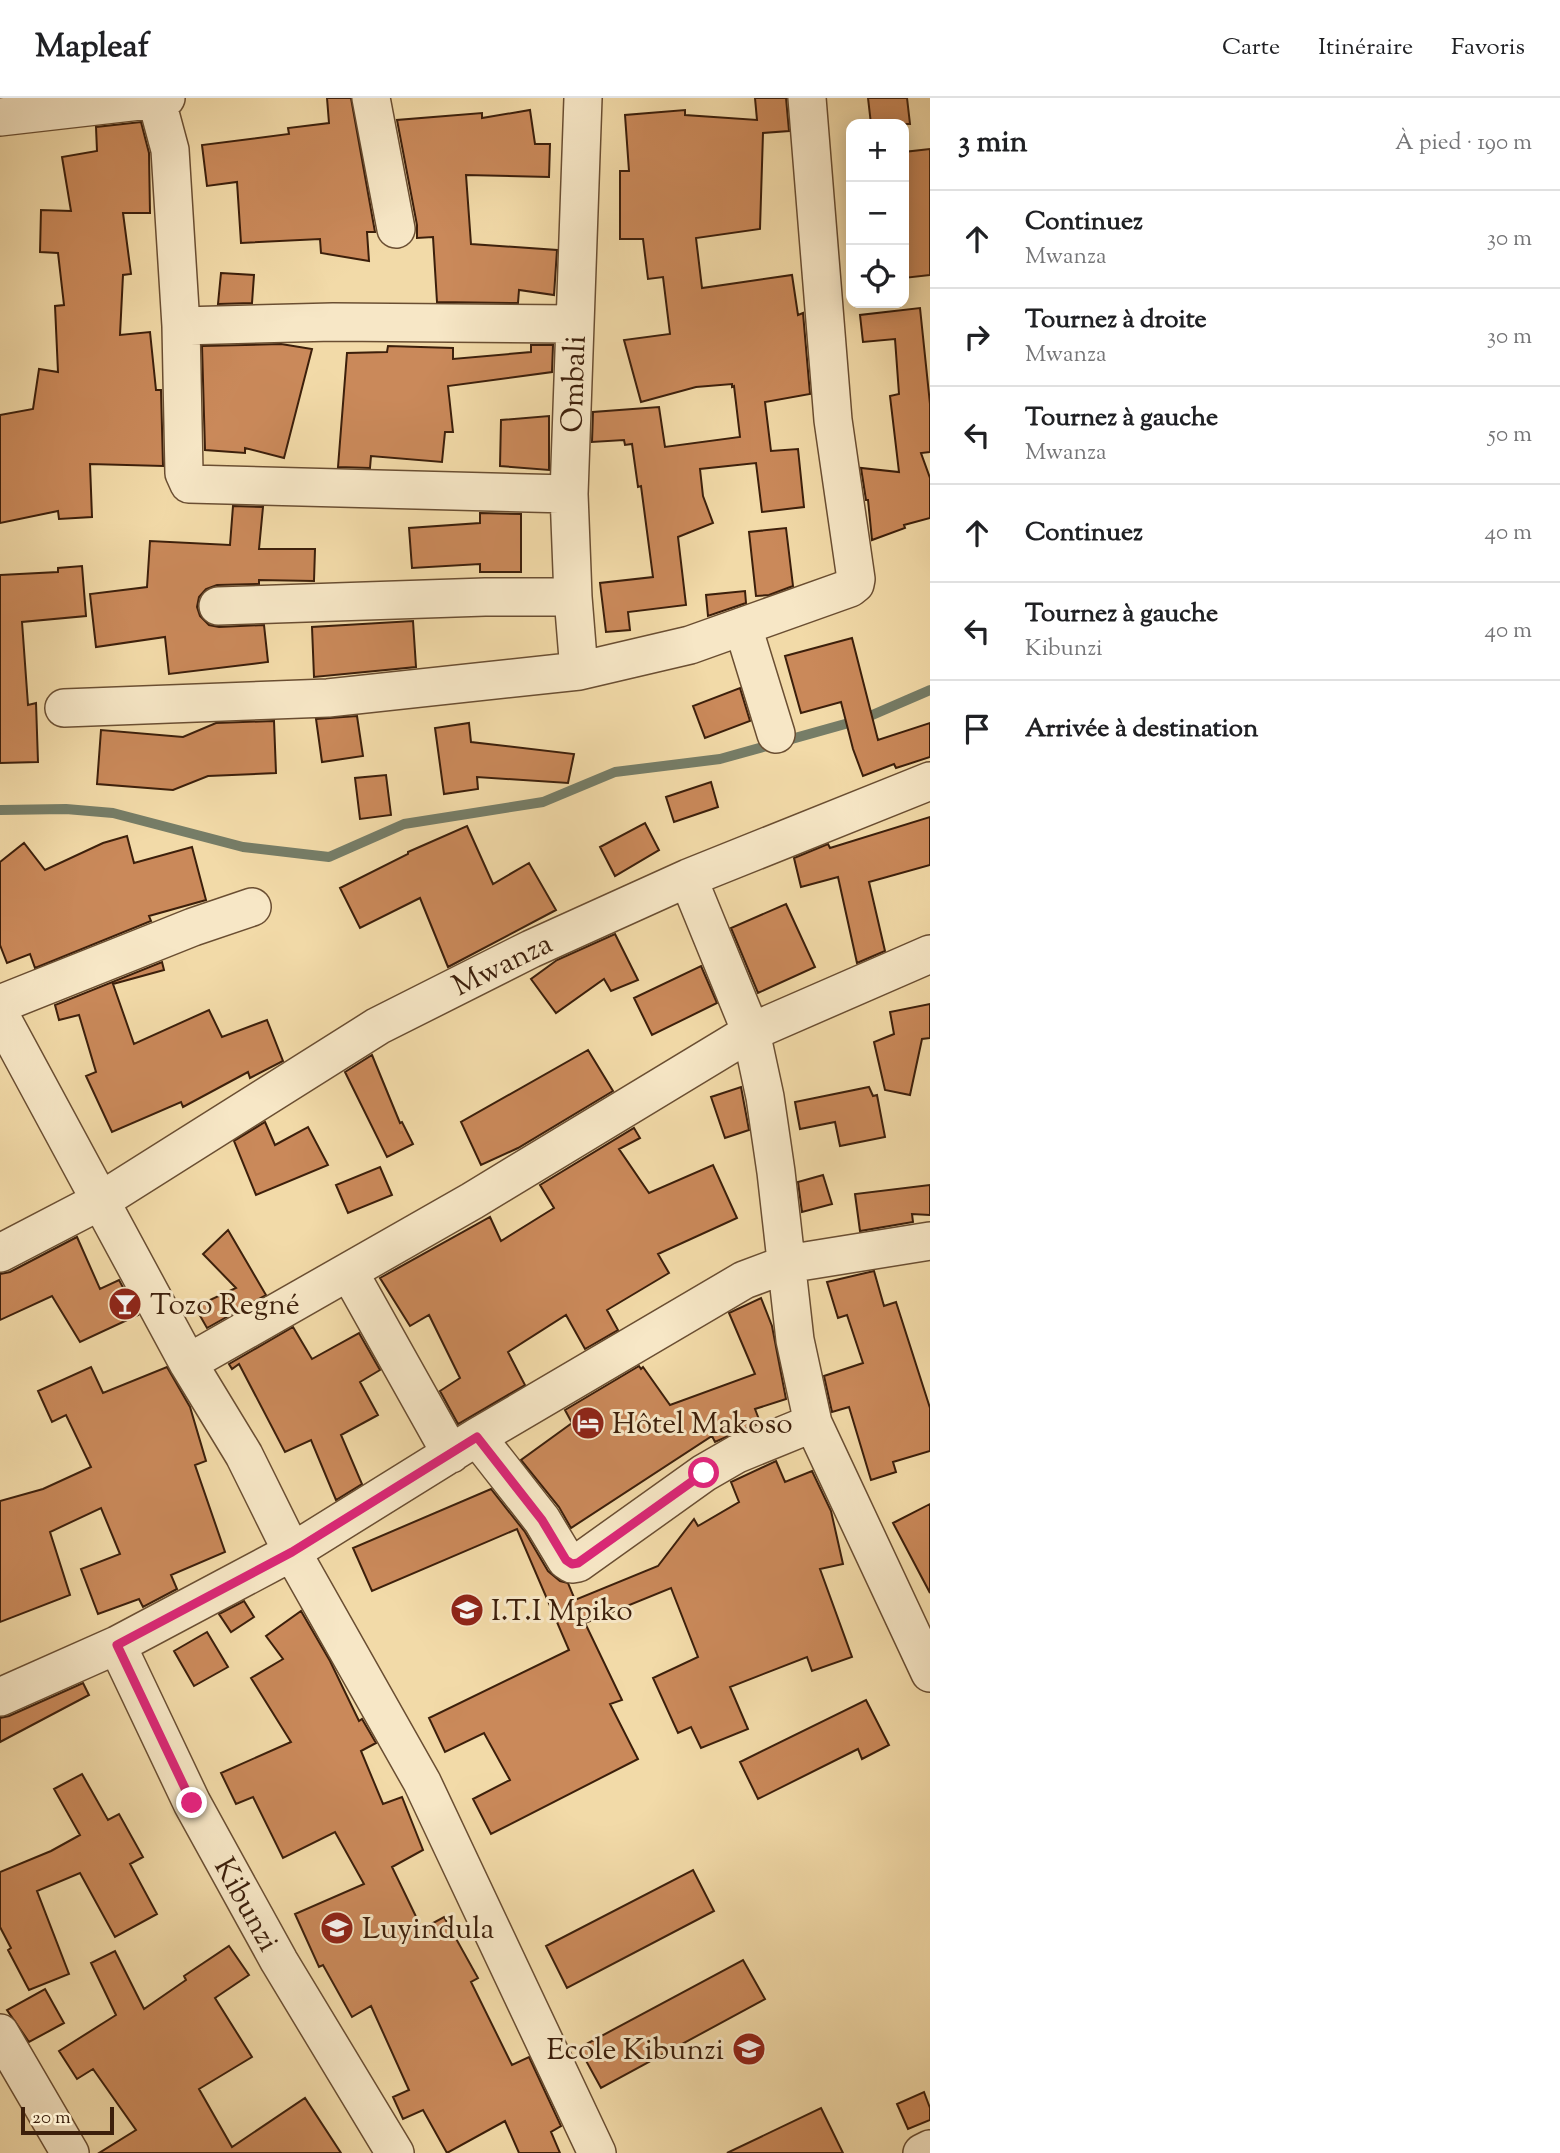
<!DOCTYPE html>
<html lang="fr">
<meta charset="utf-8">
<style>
body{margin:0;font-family:"Sorts Mill Goudy",serif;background:#f2f2f2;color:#202124}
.controls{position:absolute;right:21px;top:21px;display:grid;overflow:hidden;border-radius:14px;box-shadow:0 4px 18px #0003}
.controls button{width:63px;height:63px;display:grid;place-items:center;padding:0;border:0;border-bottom:2px solid #e0e0e0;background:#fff;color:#202124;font:35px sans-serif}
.scale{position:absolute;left:21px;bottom:18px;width:93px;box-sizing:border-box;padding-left:7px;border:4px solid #3c1f0b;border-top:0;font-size:19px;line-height:24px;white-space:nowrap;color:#3c1f0b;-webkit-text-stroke:5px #f7e7c6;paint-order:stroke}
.stop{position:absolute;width:21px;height:21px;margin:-16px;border:5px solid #db2777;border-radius:50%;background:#fff}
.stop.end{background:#db2777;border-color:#fff;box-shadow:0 2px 7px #0008}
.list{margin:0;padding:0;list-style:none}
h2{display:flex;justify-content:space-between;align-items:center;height:91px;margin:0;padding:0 28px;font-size:30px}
h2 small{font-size:23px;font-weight:400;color:#757577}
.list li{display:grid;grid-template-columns:46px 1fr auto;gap:21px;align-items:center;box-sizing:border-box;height:98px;padding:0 28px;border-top:2px solid #e0e0e0}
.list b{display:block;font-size:26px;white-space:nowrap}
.list p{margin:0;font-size:23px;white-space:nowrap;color:#757577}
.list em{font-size:23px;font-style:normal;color:#757577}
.icon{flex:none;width:38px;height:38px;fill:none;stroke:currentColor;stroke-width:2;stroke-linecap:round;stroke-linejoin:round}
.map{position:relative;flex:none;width:930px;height:2055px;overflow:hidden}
header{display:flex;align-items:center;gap:42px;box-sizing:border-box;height:98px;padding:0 35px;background:#fff;border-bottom:2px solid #e0e0e0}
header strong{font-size:33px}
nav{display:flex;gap:38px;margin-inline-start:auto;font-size:24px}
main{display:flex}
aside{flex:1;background:#fff}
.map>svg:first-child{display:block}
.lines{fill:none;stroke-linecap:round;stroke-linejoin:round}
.stream{stroke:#767d67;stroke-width:10}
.building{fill:#ca895a;stroke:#3c1f0b;stroke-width:2}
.minor-casing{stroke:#6a4e32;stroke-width:40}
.minor{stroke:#f7e7c6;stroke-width:37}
.route{stroke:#db2777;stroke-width:9}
.labels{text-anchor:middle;stroke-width:6;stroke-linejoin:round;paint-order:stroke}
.street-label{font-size:30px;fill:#3c1f0b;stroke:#f7e7c6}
.poi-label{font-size:30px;fill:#3c1f0b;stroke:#f7e7c6;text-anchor:start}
</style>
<header>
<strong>Mapleaf</strong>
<nav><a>Carte</a><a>Itinéraire</a><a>Favoris</a></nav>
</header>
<main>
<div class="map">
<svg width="930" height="2055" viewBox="0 0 930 2055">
<rect width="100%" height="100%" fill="#f2daa8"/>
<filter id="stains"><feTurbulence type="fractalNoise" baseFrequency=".00286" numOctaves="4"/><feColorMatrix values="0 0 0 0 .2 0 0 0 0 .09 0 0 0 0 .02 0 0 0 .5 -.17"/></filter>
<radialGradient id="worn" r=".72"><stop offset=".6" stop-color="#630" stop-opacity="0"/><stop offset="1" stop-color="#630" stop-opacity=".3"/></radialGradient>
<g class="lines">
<path class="stream" d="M0 712 66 711 113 715 243 749 329 759 404 726 543 704 615 674 720 661 863 621 930 592"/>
</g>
<path class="building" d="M327 0H351L375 134H367L369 163 321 155 320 141 241 145 237 84 207 88 202 47 289 36 288 30 329 25Z
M755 0H786L789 33 763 35 760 131 696 140 702 190 792 177 798 217 803 215 810 296 765 304 771 353 798 351 804 409 762 414 756 365 700 371 703 398 713 425 678 439 686 507 628 514 630 532 606 534 600 485 653 479 641 388 638 389 632 346 625 347 624 342 592 344 593 314 659 309 665 349 740 339 734 288 732 289V286L696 289 641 304 624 242 670 236 663 179 648 181 643 141H620V73H629L625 17 685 12V17L757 22Z
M868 0H907L910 26H871Z
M530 12 535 46H550L549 79 466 77 471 146 557 152 554 197 519 192 518 205 437 204 433 139 417 140V127L397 22 482 15V20Z
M141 24 149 55 150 115H123L131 176 123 177 120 237 150 234 156 292H161L163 368 90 366 92 419 59 421 58 413 0 425V317L33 311 39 271 58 274 55 208 64 207 58 155 40 154 41 112 71 113 62 59 97 53 96 29Z
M930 51V177L904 180V54Z
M221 175 254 177 252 205 218 206Z
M920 210 930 306V354L921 355 930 380V420L904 427 905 430 872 442 868 402H866L861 370 899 374 890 298 899 296 895 241 863 244 860 217Z
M281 246 312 251 284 360 245 350V355L205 352 202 248Z
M531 247H553L552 274 448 288 453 334H445L442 364 371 358 370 370 338 369 347 255 387 254 388 248 453 250V261L531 254Z
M549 318V372L500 368 501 322Z
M233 408 263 409 259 451H315L314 483 259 482V486L217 487 206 491 199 499 197 509 200 518 209 527 219 529 264 527 268 564 169 576 165 539 96 549 90 496 147 489 150 443 230 447Z
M480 415 521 416V474H480V466L412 470 409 430 480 425Z
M786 430 793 488 769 497 756 498 749 434Z
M82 468 86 518 22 524 28 607 36 605 38 664 0 665V477L58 474V470Z
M745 493 746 505 708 518 706 497Z
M413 523 416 569 314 579 312 529Z
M852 540 878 642 930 625V659L896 670 894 666 863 678 853 651 841 604 801 615 785 558Z
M740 590 750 623 705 640 693 608Z
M357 618 363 658 322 664 316 621Z
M274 623 276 675 208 678 173 692 97 686 101 632 183 639 216 625Z
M469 625 471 644 574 656 568 685 477 679 478 691 444 696 435 630Z
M386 677 391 717 360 721 355 680Z
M711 684 718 709 674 724 666 699Z
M930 719V767L869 784 885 853 857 865 838 779 801 789 794 760 828 746 830 750Z
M645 725 659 752 615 778 600 749Z
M467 728 493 786 529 765 556 812 448 869 420 800 360 830 340 790 408 756V754Z
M127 738 134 765 192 749 206 802 149 818 151 823 35 870 30 856 7 865 0 847V764L24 745 45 772 103 745Z
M786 806 815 869 758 895 731 830Z
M615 836 638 882 611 893 604 881 556 915 531 881 557 862Z
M162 864 164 872 113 886 134 946 209 912 222 939 267 922 283 963 250 980 248 974 183 1009 181 1004 112 1034 86 978 96 974 79 917 59 922 55 907Z
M701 868 717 905 652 937 634 900Z
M930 906V940L922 941 910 997 885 992 874 944 894 936 890 914Z
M588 952 613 993 518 1050 481 1067 461 1024Z
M372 957 400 1025 402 1024 413 1046 387 1059 345 974Z
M741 989 749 1032 725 1040 711 999Z
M869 989 873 998 877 997 885 1039 840 1048 835 1024 800 1031 795 1004Z
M265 1024 275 1047 308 1029 328 1067 256 1097 234 1043Z
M634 1030 640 1040 619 1051 649 1095 713 1067 737 1120 658 1156 669 1175 607 1212 618 1232 585 1251 566 1217 508 1254 525 1287 458 1326 440 1293 460 1280 429 1217 410 1228 380 1180 490 1119 501 1143 554 1110 540 1087Z
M380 1069 392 1097 348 1115 336 1087Z
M823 1077 832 1106 802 1114 798 1084Z
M930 1087V1117L912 1116 913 1124 860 1133 855 1096Z
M228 1132 266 1197 207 1230 195 1209 236 1190 203 1156Z
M77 1139 100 1191 119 1182 138 1217 80 1244 52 1198 0 1222V1176L10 1174Z
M874 1173 884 1208 896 1204 930 1310V1353L893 1364 896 1374 871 1382 849 1309 832 1314 824 1278 863 1265 847 1217 838 1220 827 1184Z
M761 1200 772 1228 786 1301 755 1311 760 1324 715 1344 712 1338 571 1430 559 1409 521 1362 572 1325 565 1312 639 1268 641 1271 643 1269 670 1307 755 1276 729 1215Z
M293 1229 312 1261 359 1235 380 1272 360 1284 378 1317 341 1337 362 1386 336 1402 311 1342 285 1354 239 1266 232 1271 229 1266Z
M91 1269 103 1295 167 1269 190 1309 206 1363 195 1367 225 1454 171 1477 177 1491 143 1509 139 1501 98 1516 81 1471 120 1456 101 1410 50 1434 70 1497 0 1524V1403L43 1391 91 1369 66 1317 52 1324 38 1293Z
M776 1363 785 1384 812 1373 831 1413 843 1466 820 1471 852 1559 812 1573 807 1559 730 1589 748 1631 701 1650 691 1629 678 1635 653 1580 698 1559 671 1490 585 1525 622 1602 610 1606 638 1661 491 1736 473 1701 510 1682 484 1635 445 1654 429 1620 569 1552 517 1431 372 1493 353 1450 491 1391 525 1434 548 1473 560 1483 568 1485 575 1502 658 1468 694 1421 698 1428 739 1404 731 1384Z
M930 1406V1495L893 1425Z
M244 1503 254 1519 231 1534 219 1516Z
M301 1513 330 1563 359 1623 362 1621 376 1645 361 1653 383 1706 402 1699 423 1752 392 1769 422 1831 444 1819 478 1880 471 1884 512 1967 529 1959 561 2028 551 2034 560 2055H519L505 2023 447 2055 423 2012 403 2021 393 1999 409 1992 371 1908 352 1919 323 1867 319 1869 295 1816 364 1786 335 1734 283 1760 253 1699 236 1706 221 1675 291 1644 251 1580 283 1561 266 1538Z
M207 1534 228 1569 194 1588 174 1553Z
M83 1585 89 1597 0 1644V1620L9 1618Z
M866 1602 889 1647 862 1661 858 1651 758 1701 740 1664Z
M82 1676 108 1722 119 1716 143 1759 130 1766 157 1816 115 1839 80 1775 37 1793 69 1876 29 1892 8 1852 11 1850 0 1829V1774L51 1753 80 1737 54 1691Z
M693 1772 714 1813 567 1890 546 1848Z
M229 1848 249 1877 215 1900 252 1959 199 1991 232 2049 305 2000 341 2055H99L136 2032 93 1971 77 1981 59 1953 116 1917 91 1865 115 1853 144 1911 186 1882 184 1878Z
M743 1862 765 1901 601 1990 579 1950Z
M45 1891 64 1925 29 1944 7 1912Z
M924 1994 930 2010V2022L908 2031 897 2006Z
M821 2010 843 2055H727Z"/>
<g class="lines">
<defs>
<path id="minor" d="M156 0 170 52 181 228 184 375 189 386 569 396
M371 0 396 131
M0 19 166 0
M181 228 333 224 575 226
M218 508 485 499H573
M743 529 776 636
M579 573 573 499 569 396 583 0
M64 610 328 600 579 573 690 547 850 490 855 486 856 481 833 322 807 0
M688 780 751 934 765 999 776 1074 795 1242 813 1325 930 1575
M0 906 193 829 252 809
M0 917 188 1265 244 1357 292 1454 422 1684 597 2055
M0 1155 102 1102 378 928 531 851 688 780 930 683
M349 1174 451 1356
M188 1265 472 1103 751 934 930 856
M477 1339 542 1422 566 1462 572 1466 578 1465 704 1375 737 1356 813 1325
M117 1547 192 1705 279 1863 395 2055
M0 1599 117 1547 292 1454 477 1339 744 1182 787 1166 930 1143
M0 1935 70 2055
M922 2055 930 2051"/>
</defs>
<use href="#minor" class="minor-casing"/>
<use href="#minor" class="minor"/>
</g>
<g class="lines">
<path class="route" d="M192 1705 117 1547 292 1454 477 1339 542 1422 566 1462 572 1466 578 1465 704 1375"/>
</g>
<defs>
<symbol id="bar-disc" viewBox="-11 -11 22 22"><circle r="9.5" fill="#8f2418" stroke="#f7e7c6"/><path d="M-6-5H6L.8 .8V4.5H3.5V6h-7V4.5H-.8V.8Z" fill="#fff"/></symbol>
<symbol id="hotel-disc" viewBox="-11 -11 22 22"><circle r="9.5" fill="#8f2418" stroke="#f7e7c6"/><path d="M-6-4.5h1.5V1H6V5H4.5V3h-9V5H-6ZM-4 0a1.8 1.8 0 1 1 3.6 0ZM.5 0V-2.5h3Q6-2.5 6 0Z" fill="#fff"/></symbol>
<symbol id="school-disc" viewBox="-11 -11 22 22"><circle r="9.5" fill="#8f2418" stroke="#f7e7c6"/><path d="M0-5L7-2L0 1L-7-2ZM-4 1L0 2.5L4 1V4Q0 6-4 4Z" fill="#fff"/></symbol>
</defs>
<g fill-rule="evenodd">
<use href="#bar-disc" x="106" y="1187" width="38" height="38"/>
<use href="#hotel-disc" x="569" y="1306" width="38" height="38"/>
<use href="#school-disc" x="448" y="1493" width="38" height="38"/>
<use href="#school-disc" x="318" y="1811" width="38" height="38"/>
<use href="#school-disc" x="730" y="1932" width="38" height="38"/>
</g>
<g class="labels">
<g class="street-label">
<text transform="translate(573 286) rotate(-88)" y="10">Ombali</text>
<text transform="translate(502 866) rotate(-26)" y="10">Mwanza</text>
<text transform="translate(247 1806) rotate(61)" y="10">Kibunzi</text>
</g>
<g class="poi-label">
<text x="150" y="1216">Tozo Regné</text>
<text x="612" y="1335">Hôtel Makoso</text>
<text x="491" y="1522">I.T.I Mpiko</text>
<text x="362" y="1840">Luyindula</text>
<text x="724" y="1961" text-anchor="end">Ecole Kibunzi</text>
</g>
</g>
<rect width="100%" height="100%" filter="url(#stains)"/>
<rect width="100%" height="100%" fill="url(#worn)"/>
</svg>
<div class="controls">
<button>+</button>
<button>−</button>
<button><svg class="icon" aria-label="locate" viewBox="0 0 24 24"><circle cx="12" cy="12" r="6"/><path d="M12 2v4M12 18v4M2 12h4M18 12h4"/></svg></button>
</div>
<div class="scale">20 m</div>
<div class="stop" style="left:704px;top:1375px"></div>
<div class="stop end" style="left:192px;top:1705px"></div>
</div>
<aside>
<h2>3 min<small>À pied · 190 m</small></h2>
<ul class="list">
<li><svg class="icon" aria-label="ahead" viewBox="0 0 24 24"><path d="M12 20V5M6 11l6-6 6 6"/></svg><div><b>Continuez</b><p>Mwanza</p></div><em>30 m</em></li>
<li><svg class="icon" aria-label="right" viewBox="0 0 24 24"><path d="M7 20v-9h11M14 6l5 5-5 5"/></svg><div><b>Tournez à droite</b><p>Mwanza</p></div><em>30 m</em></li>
<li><svg class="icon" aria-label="left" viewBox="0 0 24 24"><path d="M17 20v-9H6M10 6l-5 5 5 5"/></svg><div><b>Tournez à gauche</b><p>Mwanza</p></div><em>50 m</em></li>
<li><svg class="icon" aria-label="ahead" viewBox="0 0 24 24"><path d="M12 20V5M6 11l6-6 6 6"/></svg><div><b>Continuez</b></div><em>40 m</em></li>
<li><svg class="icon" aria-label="left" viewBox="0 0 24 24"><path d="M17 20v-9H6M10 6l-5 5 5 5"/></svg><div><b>Tournez à gauche</b><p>Kibunzi</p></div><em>40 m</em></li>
<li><svg class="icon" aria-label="arrive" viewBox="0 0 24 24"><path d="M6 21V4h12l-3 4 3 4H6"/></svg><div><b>Arrivée à destination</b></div></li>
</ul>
</aside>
</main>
